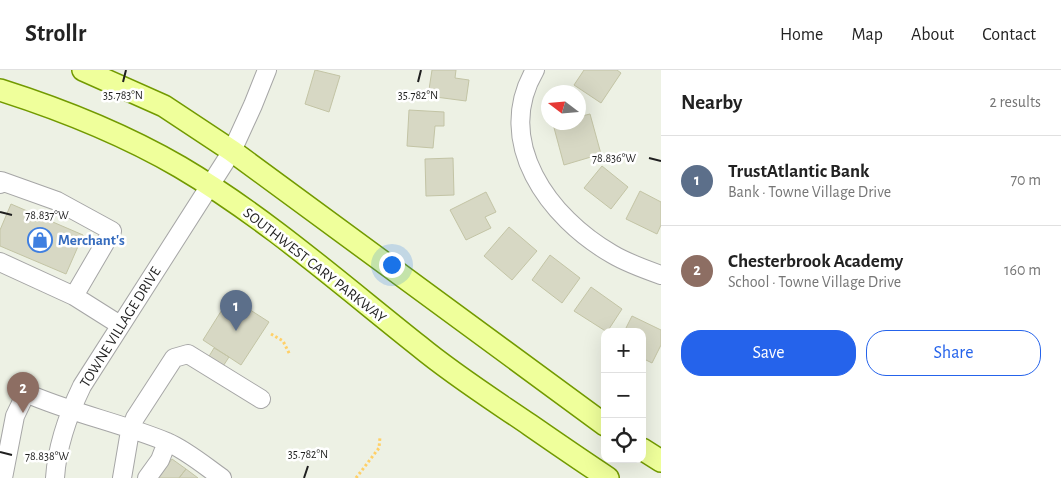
<!DOCTYPE html>
<meta charset="utf-8">
<style>
body{margin:0;font-family:"Alegreya Sans",sans-serif;background:#f6f6f6;color:#222}
.controls{position:absolute;right:15px;bottom:15px;display:grid;overflow:hidden;border-radius:10px;box-shadow:0 5px 20px #0002}
.controls button{width:45px;height:45px;display:grid;place-items:center;padding:0;border:0;border-bottom:1px solid #e0e0e0;background:#fff;color:#222;font:25px sans-serif}
.compass{position:absolute;left:541px;top:15px;width:45px;height:45px;border-radius:50%;background:#fff;box-shadow:0 5px 20px #0002;rotate:286deg}
.you{position:absolute;left:391px;top:194px;width:18px;height:18px;margin:-12px;border:4px solid #fff;border-radius:50%;background:#1a73e8;box-shadow:0 0 0 8px #1a73e833}
.badge{display:grid;place-items:center;width:32px;height:32px;border-radius:50%;background:#2563eb;color:#fff;font-size:16px;font-weight:700}
.pin{position:absolute;translate:-50% -41px;filter:drop-shadow(0 1px 2px #0008)}
.pin::after{content:'';position:absolute;top:26px;width:18px;height:15px;background:inherit;clip-path:polygon(0 0,100% 0,50% 100%)}
.list{margin:0;padding:0;list-style:none}
h2{display:flex;justify-content:space-between;align-items:center;height:65px;margin:0;padding:0 20px;font-size:21px}
h2 small{font-size:16px;font-weight:400;color:#767676}
.list li{display:grid;grid-template-columns:32px 1fr auto;gap:15px;align-items:center;box-sizing:border-box;height:90px;padding:0 20px;border-top:1px solid #e0e0e0}
.list b{display:block;font-size:19px;white-space:nowrap}
.list p{margin:0;font-size:16px;white-space:nowrap;color:#767676}
.list em{font-size:16px;font-style:normal;color:#767676}
.actions{display:flex;gap:10px;padding:15px 20px}
.actions a{flex:1;padding:11px 0;border:1px solid #2563eb;border-radius:20px;text-align:center;font-size:18px;color:#2563eb}
.actions .main{background:#2563eb;color:#fff}
.icon{flex:none;width:28px;height:28px;fill:none;stroke:currentColor;stroke-width:2;stroke-linecap:round;stroke-linejoin:round}
.map{position:relative;flex:none;width:661px;height:408px;overflow:hidden}
header{display:flex;align-items:center;gap:30px;box-sizing:border-box;height:70px;padding:0 25px;background:#fff;border-bottom:1px solid #e0e0e0}
header strong{font-size:24px}
nav{display:flex;gap:28px;margin-inline-start:auto;font-size:18px}
main{display:flex}
aside{flex:1;background:#fff}
.map>svg:first-child{display:block}
.building{fill:#d7d8c4;stroke:#c3c4a5}
.lines{fill:none;stroke-linecap:round;stroke-linejoin:round}
.minor-casing{stroke:#a6a6a6;stroke-width:20}
.major-casing{stroke:#729a00;stroke-width:24}
.path{stroke:#ffd067;stroke-width:3;stroke-dasharray:2.5 2.5;stroke-linecap:butt}
.minor{stroke:#fff;stroke-width:18}
.major{stroke:#efff9b;stroke-width:21}
.ticks{fill:none;stroke:#1f1f1f;stroke-width:2}
.labels{text-anchor:middle;stroke-width:5;stroke-linejoin:round;paint-order:stroke}
.shop-label{font-size:15px;font-weight:bold;fill:#366cbe;stroke:#fff;text-anchor:start}
.street-label{font-size:15px;fill:#1f1f1f;stroke:#fff}
.ticks-label{font-size:12px;text-anchor:middle;fill:#1f1f1f;stroke:#fff;stroke-width:5;stroke-linejoin:round;paint-order:stroke}
</style>
<header>
<strong>Strollr</strong>
<nav><a>Home</a><a>Map</a><a>About</a><a>Contact</a></nav>
</header>
<main>
<div class="map">
<svg width="661" height="408" viewBox="0 0 661 408">
<rect width="100%" height="100%" fill="#edf1e4"/>
<path class="building" d="M315 0 340 6 329 42 305 34Z
M432 0H456L455 8 469 10 466 31 428 26Z
M584 0H617L621 3 601 33 574 15Z
M409 40 444 42V56H435L433 78 407 76Z
M590 44 601 84 564 95 553 54 578 52V47Z
M453 88 454 125 426 126 425 89Z
M602 96 628 117 611 139 584 118Z
M640 121 661 132V155L657 164 626 149Z
M486 122 496 142 485 147 491 158 466 170 450 140Z
M11 134 83 165 66 204 0 176V160Z
M509 157 537 181 512 210 484 186Z
M550 185 580 208 562 233 532 210Z
M591 217 622 239 607 262 574 241Z
M230 227 269 252 241 295 203 270Z
M632 246 661 260V275L652 293 642 288V262H624Z
M214 278 229 287 216 307 202 298Z
M172 389 186 399 179 408H158Z
M186 399 198 408H179Z"/>
<g class="lines">
<defs>
<path id="minor" d="M535 0C493 72 549 148 612 184 627 193 644 199 661 205
M0 114 1 111 57 131 112 161 74 226
M0 192 74 226 120 255
M3 408 15 346 26 323C71 343 121 353 167 372 186 380 205 396 222 408
M55 408C57 376 68 345 82 316L232 81 253 35 267 0
M122 408 130 361 135 348 174 288 188 284 261 329
M147 408 160 390 167 372"/>
<path id="major" d="M83 0 164 36 232 81 605 355
M0 20C63 40 123 64 180 97 265 147 342 215 419 276 454 305 492 329 530 355 556 373 582 391 608 408
M642 379 661 391"/>
</defs>
<use href="#minor" class="minor-casing"/>
<use href="#major" class="major-casing"/>
<path class="path" d="M271 264 283 271 290 285
M356 408 379 378 380 367"/>
<use href="#minor" class="minor"/>
<use href="#major" class="major"/>
</g>
<path class="ticks" d="M123 12 126 0M418 12 421 0M649 88 661 91M0 142 12 145M0 382 12 385M304 408 308 396"/>
<defs>
<symbol id="shop-ring" viewBox="-11 -11 22 22"><circle r="9.5" fill="#fff" stroke="#3f7fe0" stroke-width="1.5"/><path d="M-5-2.5h2.3a2.7 3.5 0 0 1 5.4 0H5L5.5 6h-11ZM-1.5-2.5h3a1.5 2.3 0 0 0-3 0Z" fill="#3f7fe0"/></symbol>
</defs>
<g fill-rule="evenodd">
<use href="#shop-ring" x="26" y="156" width="28" height="28"/>
</g>
<g class="labels">
<g class="shop-label">
<text x="58" y="175">Merchant's</text>
</g>
<g class="street-label">
<text transform="translate(315 195) rotate(38)" y="5">SOUTHWEST CARY PARKWAY</text>
<text transform="translate(120 257) rotate(-58)" y="5">TOWNE VILLAGE DRIVE</text>
</g>
</g>
<g class="ticks-label">
<text x="123" y="29">35.783°N</text>
<text x="418" y="29">35.782°N</text>
<text x="614" y="92">78.836°W</text>
<text x="47" y="149">78.837°W</text>
<text x="308" y="388">35.782°N</text>
<text x="47" y="390">78.838°W</text>
</g>
</svg>
<div class="controls">
<button>+</button>
<button>−</button>
<button><svg class="icon" aria-label="locate" viewBox="0 0 24 24"><circle cx="12" cy="12" r="6"/><path d="M12 2v4M12 18v4M2 12h4M18 12h4"/></svg></button>
</div>
<svg class="compass" viewBox="-18 -18 36 36"><path d="M0-13l5 13h-10z" fill="#e53935"/><path d="M0 13l5-13h-10z" fill="#767676"/></svg>
<div class="you"></div>
<div class="pin badge" style="left:236px;top:261px;background:#5c6f8a">1</div>
<div class="pin badge" style="left:23px;top:343px;background:#8d6e63">2</div>
</div>
<aside>
<h2>Nearby<small>2 results</small></h2>
<ul class="list">
<li><span class="badge" style="background:#5c6f8a">1</span><div><b>TrustAtlantic Bank</b><p>Bank · Towne Village Drive</p></div><em>70 m</em></li>
<li><span class="badge" style="background:#8d6e63">2</span><div><b>Chesterbrook Academy</b><p>School · Towne Village Drive</p></div><em>160 m</em></li>
</ul>
<div class="actions"><a class="main">Save</a><a>Share</a></div>
</aside>
</main>
